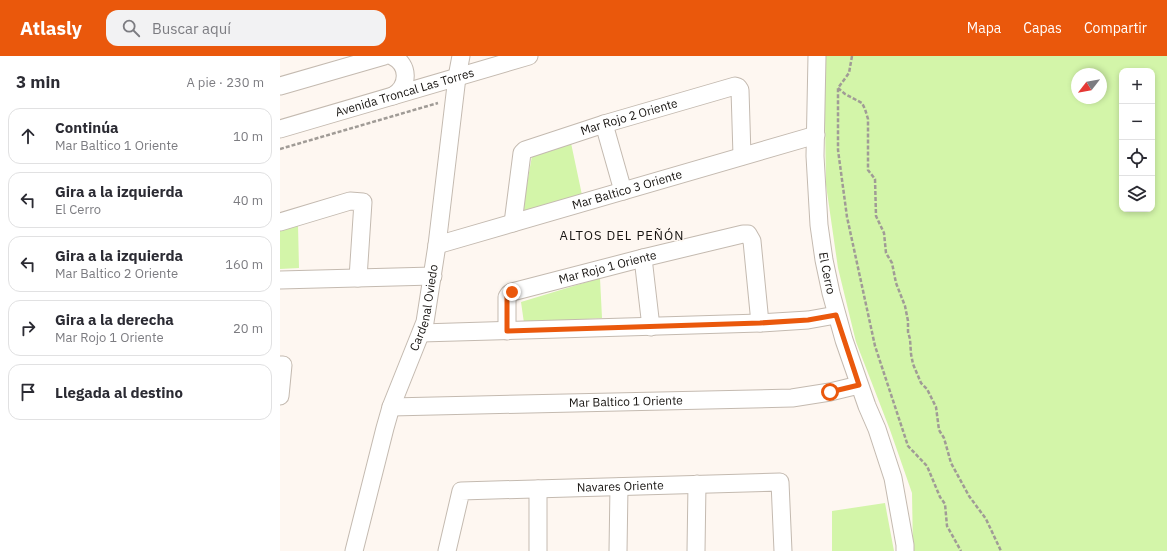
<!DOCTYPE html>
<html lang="es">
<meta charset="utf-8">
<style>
body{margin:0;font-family:"IBM Plex Sans",sans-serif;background:#f2f2f3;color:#2b2b33}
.controls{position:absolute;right:12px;top:12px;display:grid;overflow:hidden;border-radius:8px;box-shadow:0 2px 6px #0003}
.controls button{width:36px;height:36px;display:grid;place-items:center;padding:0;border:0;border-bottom:1px solid #e1e1e2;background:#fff;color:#2b2b33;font:20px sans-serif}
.compass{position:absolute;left:791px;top:12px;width:36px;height:36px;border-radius:50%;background:#fff;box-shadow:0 2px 6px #0003;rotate:239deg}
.stop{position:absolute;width:12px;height:12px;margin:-9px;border:3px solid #ea580c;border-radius:50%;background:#fff}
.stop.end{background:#ea580c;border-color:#fff;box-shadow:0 1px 4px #0008}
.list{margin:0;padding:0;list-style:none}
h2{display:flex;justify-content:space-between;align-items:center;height:52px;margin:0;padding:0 16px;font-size:17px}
h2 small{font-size:13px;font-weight:400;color:#7c7c81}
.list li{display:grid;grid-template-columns:26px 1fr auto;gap:12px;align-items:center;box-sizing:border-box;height:56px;margin:0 8px 8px;padding:0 8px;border:1px solid #e1e1e2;border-radius:12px}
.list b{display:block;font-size:15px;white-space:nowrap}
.list p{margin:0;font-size:13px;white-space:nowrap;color:#7c7c81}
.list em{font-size:13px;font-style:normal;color:#7c7c81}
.icon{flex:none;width:22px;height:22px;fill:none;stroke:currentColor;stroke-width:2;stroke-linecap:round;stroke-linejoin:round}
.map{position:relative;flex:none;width:887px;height:495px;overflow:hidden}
header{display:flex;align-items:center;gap:24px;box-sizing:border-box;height:56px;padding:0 20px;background:#ea580c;color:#fff}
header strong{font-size:19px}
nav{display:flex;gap:22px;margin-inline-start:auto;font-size:14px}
.search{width:280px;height:36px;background:#f2f2f3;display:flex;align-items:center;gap:10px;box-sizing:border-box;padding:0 14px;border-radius:12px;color:#7c7c81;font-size:15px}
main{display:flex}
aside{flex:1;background:#fff}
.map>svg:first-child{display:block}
.green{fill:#d3f5a9;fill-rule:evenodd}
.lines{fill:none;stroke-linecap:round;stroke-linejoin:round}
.minor-casing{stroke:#c4bab0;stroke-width:19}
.path{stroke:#a09b96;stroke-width:2.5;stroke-dasharray:4 2;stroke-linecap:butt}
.minor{stroke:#fff;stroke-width:17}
.route{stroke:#ea580c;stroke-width:5}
.labels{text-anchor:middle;stroke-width:3;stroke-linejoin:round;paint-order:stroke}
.street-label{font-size:12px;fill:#161310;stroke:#fef7f1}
.neighbourhood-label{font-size:13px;letter-spacing:1px;fill:#161310;stroke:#fef7f1}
</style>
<header>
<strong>Atlasly</strong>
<div class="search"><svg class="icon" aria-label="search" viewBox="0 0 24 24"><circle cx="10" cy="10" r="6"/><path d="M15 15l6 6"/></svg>Buscar aquí</div>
<nav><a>Mapa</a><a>Capas</a><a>Compartir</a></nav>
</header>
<main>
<aside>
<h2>3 min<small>A pie · 230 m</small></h2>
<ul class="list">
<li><svg class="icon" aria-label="ahead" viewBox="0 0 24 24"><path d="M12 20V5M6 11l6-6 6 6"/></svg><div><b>Continúa</b><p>Mar Baltico 1 Oriente</p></div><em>10 m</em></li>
<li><svg class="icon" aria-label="left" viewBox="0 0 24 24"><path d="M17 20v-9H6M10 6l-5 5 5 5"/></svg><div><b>Gira a la izquierda</b><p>El Cerro</p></div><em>40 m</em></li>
<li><svg class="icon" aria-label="left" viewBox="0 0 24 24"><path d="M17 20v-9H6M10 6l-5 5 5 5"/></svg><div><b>Gira a la izquierda</b><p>Mar Baltico 2 Oriente</p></div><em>160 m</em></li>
<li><svg class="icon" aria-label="right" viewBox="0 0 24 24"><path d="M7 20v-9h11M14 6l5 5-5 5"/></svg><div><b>Gira a la derecha</b><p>Mar Rojo 1 Oriente</p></div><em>20 m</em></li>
<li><svg class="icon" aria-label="arrive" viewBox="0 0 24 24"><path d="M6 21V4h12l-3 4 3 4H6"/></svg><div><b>Llegada al destino</b></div></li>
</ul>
</aside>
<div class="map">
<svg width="887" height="495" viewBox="0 0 887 495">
<rect width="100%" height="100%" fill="#fef7f1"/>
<path class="green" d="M544 0H887V495H633L632 437 610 374 576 286 558 212 546 129ZM842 15H872V153H842ZM797 18H821V42H797Z
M291 87 302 139 242 155 252 100Z
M18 169 19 212 0 213V174Z
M320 222 322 262 244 267 241 246Z
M605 447 614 495H552V455Z"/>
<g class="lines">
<defs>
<g id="minor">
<path d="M112 0C130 9 129 30 113 40"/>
<path id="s1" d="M537 0 535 100 539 169 544 204 551 237 564 284 587 350 597 373 613 422 625 489V495"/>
<path d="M0 30 104 0"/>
<path d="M324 68 343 135"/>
<path id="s2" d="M0 73 249 0"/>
<path d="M0 166 70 145 83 146 78 222"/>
<path id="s3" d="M233 167 242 97 245 94 324 68 455 30 458 31 460 34 462 100"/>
<path id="s4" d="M157 189 536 79"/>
<path d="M363 202 371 271"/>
<path d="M0 224 153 220"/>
<path id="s5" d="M227 275V241L229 238 232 236 363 202 463 178H468L472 185 480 267"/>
<path d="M141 277 480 267 528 264 556 259"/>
<path d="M0 309H3L0 340"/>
<path id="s6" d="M111 351 512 342 550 336 579 329"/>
<path d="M258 433V495"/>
<path id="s7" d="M74 495 105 372 111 351 145 266 157 189 177 21 181 0"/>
<path id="s8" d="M167 495 181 435 500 426 503 495"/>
<path d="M338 495 339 431"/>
<path d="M416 495 417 428"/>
</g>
</defs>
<use href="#minor" class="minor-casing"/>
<path class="path" d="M572 0 569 17 558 32V94L567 161 595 290 628 390 647 410 660 441 665 448 667 470 681 495
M558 32 565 38 582 47 585 53 588 63V114L595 123 596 160 604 177 606 197 612 207 616 227 625 250 628 265V276L630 283 631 298 633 308 641 327 647 333 656 351 659 374 664 382 671 407 689 440 706 463 721 495
M0 93 158 47"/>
<use href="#minor" class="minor"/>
</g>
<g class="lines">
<path class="route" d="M232 236 229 238 227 241V275L480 267 528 264 556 259 579 329 550 336"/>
</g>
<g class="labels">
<g class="street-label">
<text dy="4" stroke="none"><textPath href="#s2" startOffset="130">Avenida Troncal Las Torres</textPath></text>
<text dy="4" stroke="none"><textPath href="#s3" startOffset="184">Mar Rojo 2 Oriente</textPath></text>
<text dy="4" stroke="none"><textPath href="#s4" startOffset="198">Mar Baltico 3 Oriente</textPath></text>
<text dy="4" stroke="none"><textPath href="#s5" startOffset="140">Mar Rojo 1 Oriente</textPath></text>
<text dy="4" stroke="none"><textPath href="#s1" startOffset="218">El Cerro</textPath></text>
<text dy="4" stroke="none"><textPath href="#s7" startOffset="254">Cardenal Oviedo</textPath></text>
<text dy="4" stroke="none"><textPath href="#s6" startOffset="235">Mar Baltico 1 Oriente</textPath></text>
<text dy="4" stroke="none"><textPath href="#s8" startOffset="221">Navares Oriente</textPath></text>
</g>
<g class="neighbourhood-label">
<text x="342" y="184">ALTOS DEL PEÑÓN</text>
</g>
</g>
</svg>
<div class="controls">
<button>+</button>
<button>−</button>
<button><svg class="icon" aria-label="locate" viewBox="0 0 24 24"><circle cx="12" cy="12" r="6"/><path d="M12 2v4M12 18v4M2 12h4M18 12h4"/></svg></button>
<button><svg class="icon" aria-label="layers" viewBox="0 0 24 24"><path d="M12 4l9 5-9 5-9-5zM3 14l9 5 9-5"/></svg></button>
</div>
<svg class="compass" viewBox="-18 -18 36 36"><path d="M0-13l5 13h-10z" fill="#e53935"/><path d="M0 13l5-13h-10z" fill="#7c7c81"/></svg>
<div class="stop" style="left:550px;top:336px"></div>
<div class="stop end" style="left:232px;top:236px"></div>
</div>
</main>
